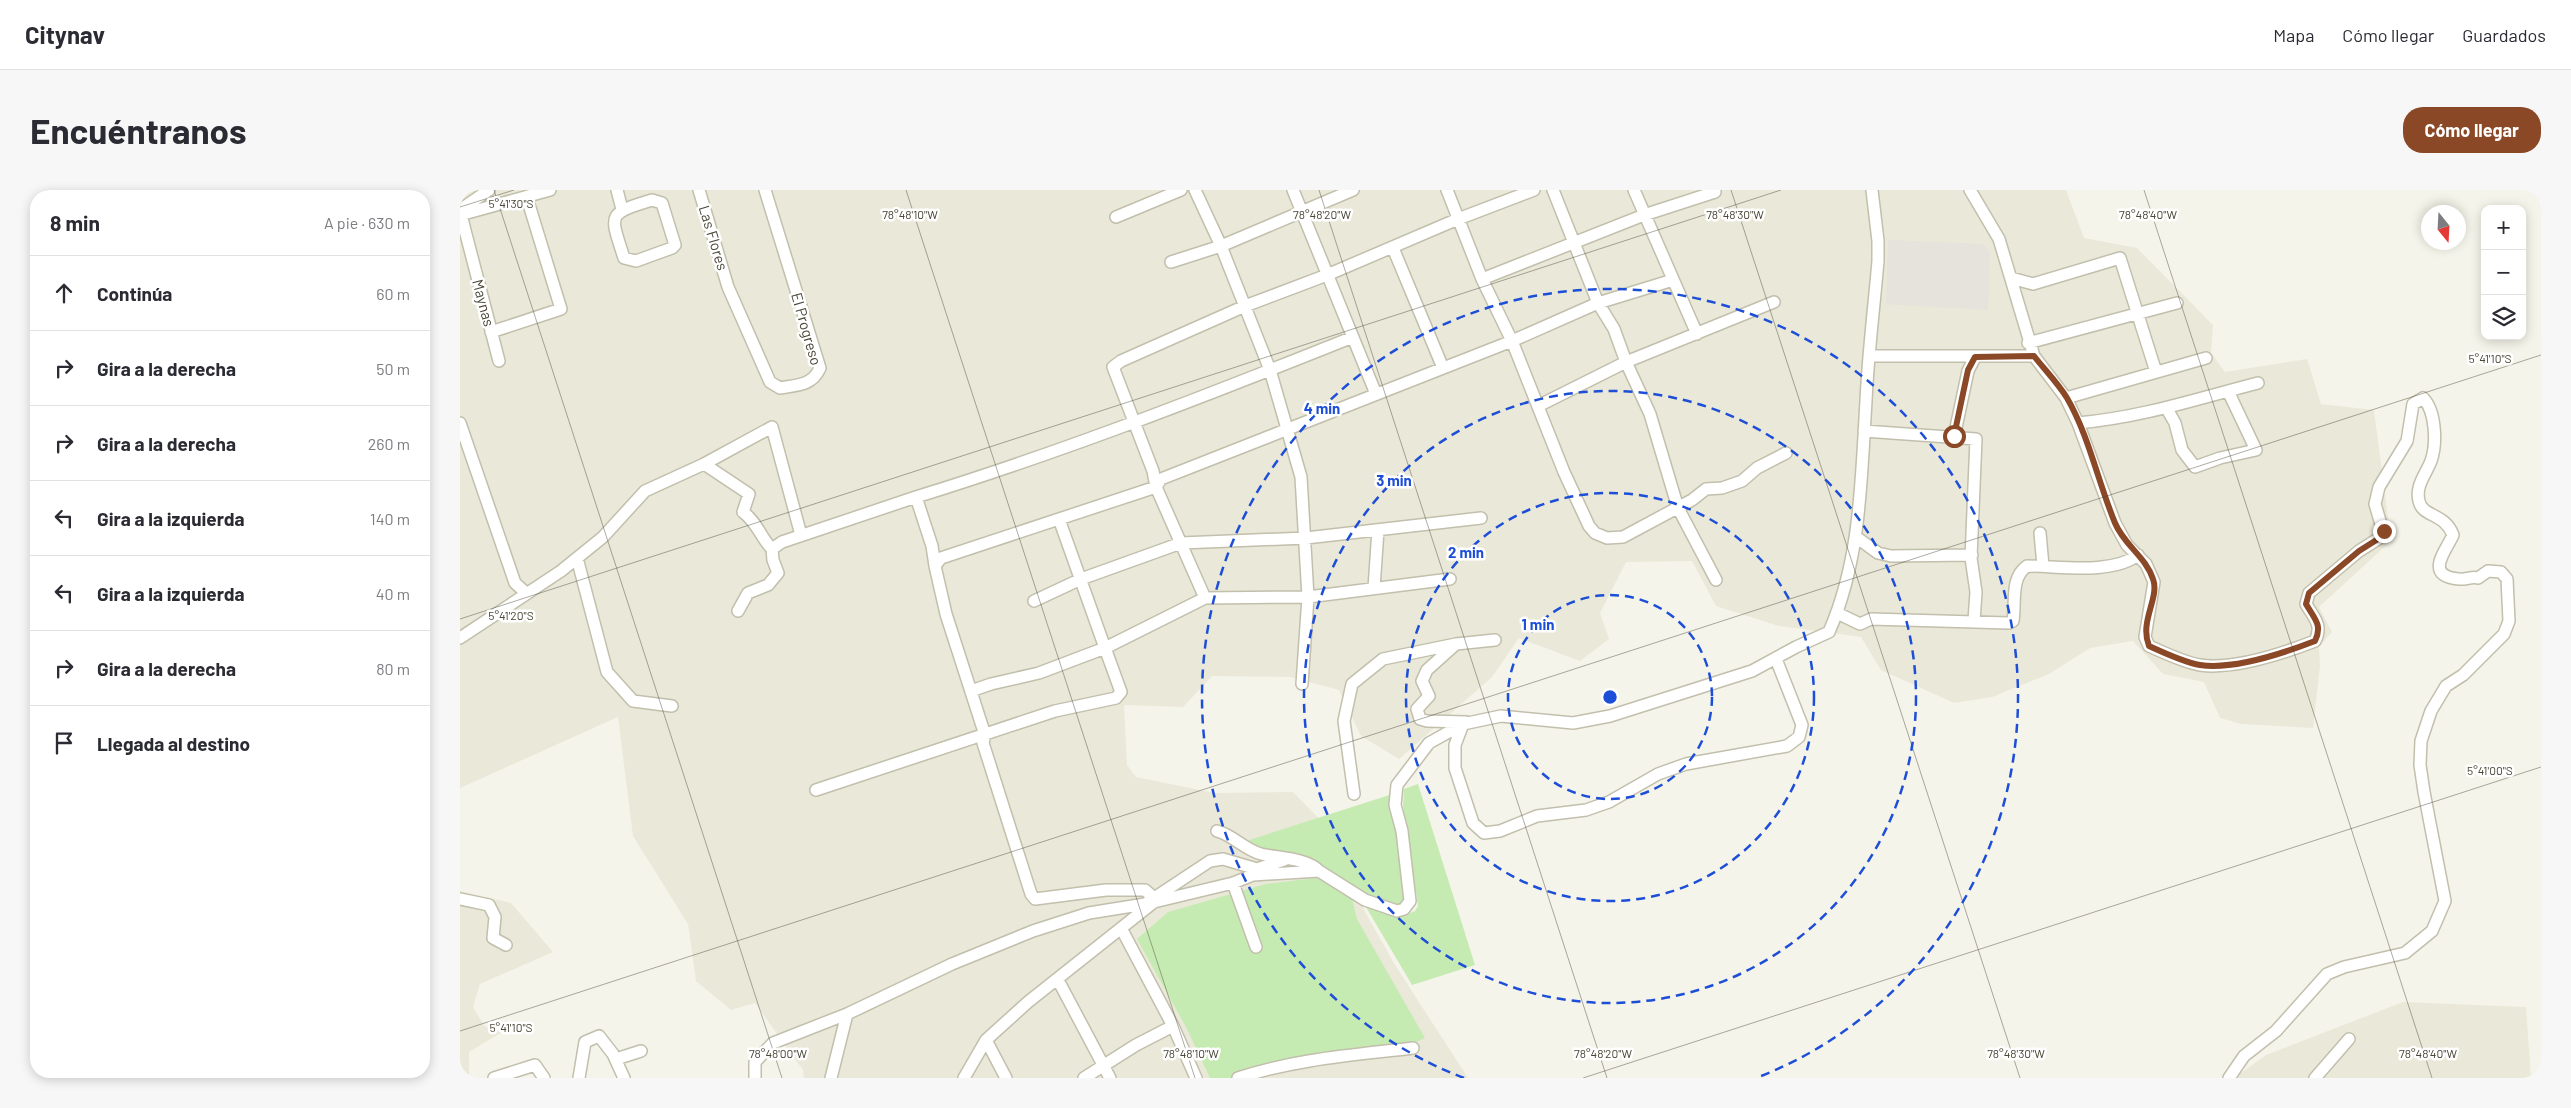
<!DOCTYPE html>
<html lang="es">
<meta charset="utf-8">
<style>
body{margin:0;font-family:Barlow,sans-serif;background:#f7f7f7;color:#2b2b33}
.controls{position:absolute;right:15px;top:15px;display:grid;overflow:hidden;border-radius:10px;box-shadow:0 2px 12px #0003}
.controls button{width:45px;height:45px;display:grid;place-items:center;padding:0;border:0;border-bottom:1px solid #e1e1e2;background:#fff;color:#2b2b33;font:25px sans-serif}
.compass{position:absolute;left:1961px;top:15px;width:45px;height:45px;border-radius:50%;background:#fff;box-shadow:0 2px 12px #0003;rotate:162deg}
.stop{position:absolute;width:15px;height:15px;margin:-11px;border:4px solid #8a4826;border-radius:50%;background:#fff}
.stop.end{background:#8a4826;border-color:#fff;box-shadow:0 1px 5px #0008}
.list{margin:0;padding:0;list-style:none}
h2{display:flex;justify-content:space-between;align-items:center;height:65px;margin:0;padding:0 20px;font-size:21px}
h2 small{font-size:16px;font-weight:400;color:#7c7c81}
.list li{display:grid;grid-template-columns:32px 1fr auto;gap:15px;align-items:center;box-sizing:border-box;height:75px;padding:0 20px;border-top:1px solid #e1e1e2}
.list b{display:block;font-size:19px;white-space:nowrap}
.list em{font-size:16px;font-style:normal;color:#7c7c81}
.icon{flex:none;width:28px;height:28px;fill:none;stroke:currentColor;stroke-width:2;stroke-linecap:round;stroke-linejoin:round}
.map{position:relative;flex:none;width:2081px;height:888px;overflow:hidden;border-radius:20px}
header{display:flex;align-items:center;gap:30px;box-sizing:border-box;height:70px;padding:0 25px;background:#fff;border-bottom:1px solid #e1e1e2}
header strong{font-size:24px}
nav{display:flex;gap:28px;margin-inline-start:auto;font-size:18px}
.intro{display:flex;align-items:center;justify-content:space-between;box-sizing:border-box;height:120px;padding:0 30px}
h1{margin:0;font-size:35px}
.button{padding:12px 22px;border-radius:20px;background:#8a4826;color:#fff;font-size:18px;font-weight:700}
main{display:flex;gap:30px;padding:0 30px}
aside{flex:1;background:#fff;border-radius:20px;box-shadow:0 2px 12px #0003}
.map>svg:first-child{display:block}
.residential{fill:#eae8d8}
.industrial{fill:#e5e3db}
.green{fill:#c5ebb2}
.lines{fill:none;stroke-linecap:round;stroke-linejoin:round}
.minor-casing{stroke:#c2bfac;stroke-width:14}
.minor{stroke:#fff;stroke-width:11}
.route{stroke:#8a4826;stroke-width:6}
.ticks{fill:none;stroke:#4a4737;stroke-width:1;stroke-opacity:0.45}
.ring{fill:none;stroke:#1d4ed8;stroke-width:2.5;stroke-dasharray:9 6}
.labels{text-anchor:middle;stroke-width:5;stroke-linejoin:round;paint-order:stroke}
.street-label{font-size:15px;fill:#4a4737;stroke:#fff}
.ticks-label{font-size:12px;text-anchor:middle;fill:#4a4737;stroke:#fff;stroke-width:5;stroke-linejoin:round;paint-order:stroke}
.centre{fill:#1d4ed8;stroke:#fff;stroke-width:2.5}
.ring-label{font-size:15px;text-anchor:middle;font-weight:bold;fill:#1d4ed8;stroke:#fff;stroke-width:5;stroke-linejoin:round;paint-order:stroke}
</style>
<header>
<strong>Citynav</strong>
<nav><a>Mapa</a><a>Cómo llegar</a><a>Guardados</a></nav>
</header>
<div class="intro"><h1>Encuéntranos</h1><a class="button">Cómo llegar</a></div>
<main>
<aside>
<h2>8 min<small>A pie · 630 m</small></h2>
<ul class="list">
<li><svg class="icon" aria-label="ahead" viewBox="0 0 24 24"><path d="M12 20V5M6 11l6-6 6 6"/></svg><div><b>Continúa</b></div><em>60 m</em></li>
<li><svg class="icon" aria-label="right" viewBox="0 0 24 24"><path d="M7 20v-9h11M14 6l5 5-5 5"/></svg><div><b>Gira a la derecha</b></div><em>50 m</em></li>
<li><svg class="icon" aria-label="right" viewBox="0 0 24 24"><path d="M7 20v-9h11M14 6l5 5-5 5"/></svg><div><b>Gira a la derecha</b></div><em>260 m</em></li>
<li><svg class="icon" aria-label="left" viewBox="0 0 24 24"><path d="M17 20v-9H6M10 6l-5 5 5 5"/></svg><div><b>Gira a la izquierda</b></div><em>140 m</em></li>
<li><svg class="icon" aria-label="left" viewBox="0 0 24 24"><path d="M17 20v-9H6M10 6l-5 5 5 5"/></svg><div><b>Gira a la izquierda</b></div><em>40 m</em></li>
<li><svg class="icon" aria-label="right" viewBox="0 0 24 24"><path d="M7 20v-9h11M14 6l5 5-5 5"/></svg><div><b>Gira a la derecha</b></div><em>80 m</em></li>
<li><svg class="icon" aria-label="arrive" viewBox="0 0 24 24"><path d="M6 21V4h12l-3 4 3 4H6"/></svg><div><b>Llegada al destino</b></div></li>
</ul>
</aside>
<div class="map">
<svg width="2081" height="888" viewBox="0 0 2081 888">
<rect width="100%" height="100%" fill="#f5f4ea"/>
<path class="residential" d="M0 0H1606L1624 48 1677 58 1753 135 1751 163 1765 182 1847 169 1861 214 1914 220 1931 351 1859 417 1872 442 1859 457 1860 476 1853 538 1781 534 1760 528 1744 492 1703 484 1673 451 1630 458 1589 484 1532 507 1494 513 1421 480 1401 447 1319 436 1256 416 1232 371 1166 372 1140 423 1149 449 1120 471 1059 448 1032 487 939 569 901 546 879 500 830 487 752 486 723 517 664 515 667 575 676 587 755 603 833 602 882 652 905 722 935 775 1008 888H344L343 880 295 813 271 820 236 791 228 734 173 646 158 527 0 598Z
M0 701 51 713 93 762 20 794 13 817 24 836 42 842 9 862V888H0Z
M1943 812 2066 817 2071 888H1774L1806 865Z"/>
<path class="industrial" d="M1428 50 1523 54 1530 61 1528 120 1426 114Z"/>
<path class="green" d="M958 594 1015 775 952 795 903 712 941 727 955 721 958 716 943 616 944 599Z
M939 602 951 711 943 719 910 709 856 671 844 666 821 665 783 652Z
M864 687 891 704 897 729 965 848 954 853 881 861 803 875 770 888H750L726 837 677 749 708 722 806 694Z"/>
<g class="lines">
<defs>
<path id="minor" d="M157 0 162 19
M239 0 268 97 310 192 320 198C337 195 352 196 360 178L305 0
M735 0 761 56 810 180 841 287 848 407 842 494
M833 0 916 204
M987 0 1022 89 1052 151 1104 282 1129 336 1135 343 1147 348 1163 347 1232 310 1246 299 1262 298 1282 291 1297 278 1326 263
M1093 0 1138 113 1154 139 1166 172 1190 224 1218 318 1256 390
M1174 0 1237 144
M1510 0 1539 49 1574 166 1606 208 1618 233 1655 333 1667 355 1686 374 1694 392 1685 447 1689 456C1702 462 1727 473 1740 475 1774 480 1824 463 1855 451 1863 435 1854 428 1846 414L1849 403 1899 361 1918 349 1923 341 1915 314 1919 297 1947 251 1953 214 1963 208C1976 221 1977 254 1971 271 1966 284 1955 296 1959 311 1962 327 1985 323 1993 345 1986 361 1963 386 1999 389 2006 390 2011 386 2018 388L2028 381 2041 382 2047 389 2049 431 2044 444 2003 485 1986 496 1971 521 1961 551 1960 575 1964 602 1985 711 1972 741 1945 763 1884 777 1867 784 1816 841 1784 866 1769 888
M192 10 202 13 215 55 212 58 176 71 164 68C150 24 146 24 192 10Z
M0 20 29 0
M0 25 90 0
M1 25 39 171
M656 27 721 0
M933 58 983 178
M711 72 761 56 893 0
M1551 88 1573 94 1660 68 1696 182
M1022 89 1184 25 1255 2
M31 142 101 119 67 8
M1568 153 1717 113
M1410 166H1574
M1606 208 1746 168
M1078 216 1166 172 1314 112
M1707 219 1715 233 1722 260 1735 277 1760 268 1796 260 1768 201
M0 233 55 393 66 403
M1618 233C1683 227 1736 209 1798 193
M1404 241 1516 249 1511 368 1516 402 1514 431
M1494 247 1508 181 1515 167
M1580 343 1583 376
M1396 347 1418 363 1431 366 1512 365
M312 359C300 347 298 333 283 322L289 304 244 274 312 237 341 345
M117 368 147 482 173 511 212 516
M475 376 472 356 456 307C605 261 748 205 893 147
M914 398 918 340
M745 408 848 407 990 389
M574 411 621 389 721 353 846 348 1021 328
M278 421 288 403 308 395 318 383 313 370 312 359 322 352 456 307
M1377 423 1400 434 1411 429 1549 433 1553 431C1556 412 1550 388 1567 376 1600 376 1651 385 1678 365
M0 448 101 381 143 347 185 301 244 274
M511 501 531 494 579 483 645 458 599 329
M1006 532 967 531 960 529 957 519 969 506 962 491 967 480 996 454 1035 450
M1003 534 995 555V578L1013 633 1024 643 1040 641 1077 626 1126 620 1149 612 1198 584 1226 574 1327 556 1339 547 1342 535 1316 469
M356 600 595 521 656 508 661 502 645 458 745 408 696 297 701 289 1052 151 1138 113 1213 90
M894 604 884 531 892 494 923 469 996 454
M757 641C773 645 785 660 801 664 817 668 848 668 859 681
M773 693 796 757
M0 709 29 715 35 727 33 748 46 755
M694 712 773 693 793 685 859 681 905 710 937 721 944 719 950 711 942 641 935 615 937 595 969 553 1003 534 1041 526 1113 533 1150 526 1292 481 1336 457 1369 442C1401 369 1401 290 1406 211 1408 165 1414 118 1418 71V51L1412 0
M661 738 713 836 736 888
M598 790 650 888
M526 850 546 888
M156 869 181 861
M34 888 75 875 84 888
M119 888 125 852 139 846 153 864 164 888
M295 888V872L313 853 387 824 492 774 573 741 629 723 685 714 750 671 763 669 797 679 824 670
M371 888 387 824
M504 888 526 850 568 812 694 712 693 707 685 700H646L575 709 571 704 523 553 525 545 486 424 475 376 481 368 696 297 693 281 653 177 661 171 785 116 867 85 998 29 1074 0
M624 888 676 855 713 836
M778 888C835 869 894 865 953 858
M1855 888 1889 849"/>
</defs>
<use href="#minor" class="minor-casing"/>
<use href="#minor" class="minor"/>
</g>
<g class="lines">
<path class="route" d="M1494 246 1508 180 1515 167 1574 166C1584 179 1598 193 1607 208 1629 246 1638 292 1655 333 1664 355 1686 367 1693 389 1700 408 1679 431 1689 456 1702 462 1727 473 1740 475 1774 480 1824 463 1855 451 1863 435 1854 428 1846 414L1849 403 1899 361 1918 349 1924 341"/>
</g>
<path class="ticks" d="M34 0 322 888M446 0 735 888M859 0 1147 888M1271 0 1560 888M1684 0 1972 888M0 17 54 0M0 429 1321 0M0 841 2081 165M1123 888 2081 577"/>
<g class="ring">
<circle cx="1150" cy="507" r="102"/>
<circle cx="1150" cy="507" r="204"/>
<circle cx="1150" cy="507" r="306"/>
<path d="M1004 888A408 408 0 1 1 1296 888"/>
</g>
<g class="labels">
<g class="street-label">
<text transform="translate(253 48) rotate(73)" y="5">Las Flores</text>
<text transform="translate(23 113) rotate(75)" y="5">Maynas</text>
<text transform="translate(346 139) rotate(74)" y="5">El Progreso</text>
</g>
</g>
<g class="ticks-label">
<text x="51" y="18">5°41'30"S</text>
<text x="450" y="29">78°48'10"W</text>
<text x="862" y="29">78°48'20"W</text>
<text x="1275" y="29">78°48'30"W</text>
<text x="1688" y="29">78°48'40"W</text>
<text x="2030" y="173">5°41'10"S</text>
<text x="51" y="430">5°41'20"S</text>
<text x="2030" y="585">5°41'00"S</text>
<text x="51" y="842">5°41'10"S</text>
<text x="318" y="868">78°48'00"W</text>
<text x="731" y="868">78°48'10"W</text>
<text x="1143" y="868">78°48'20"W</text>
<text x="1556" y="868">78°48'30"W</text>
<text x="1968" y="868">78°48'40"W</text>
</g>
<circle cx="1150" cy="507" r="8" class="centre"/>
<g class="ring-label">
<text x="862" y="224">4 min</text>
<text x="934" y="296">3 min</text>
<text x="1006" y="368">2 min</text>
<text x="1078" y="440">1 min</text>
</g>
</svg>
<div class="controls">
<button>+</button>
<button>−</button>
<button><svg class="icon" aria-label="layers" viewBox="0 0 24 24"><path d="M12 4l9 5-9 5-9-5zM3 14l9 5 9-5"/></svg></button>
</div>
<svg class="compass" viewBox="-18 -18 36 36"><path d="M0-13l5 13h-10z" fill="#e53935"/><path d="M0 13l5-13h-10z" fill="#7c7c81"/></svg>
<div class="stop" style="left:1494px;top:246px"></div>
<div class="stop end" style="left:1924px;top:341px"></div>
</div>
</main>
